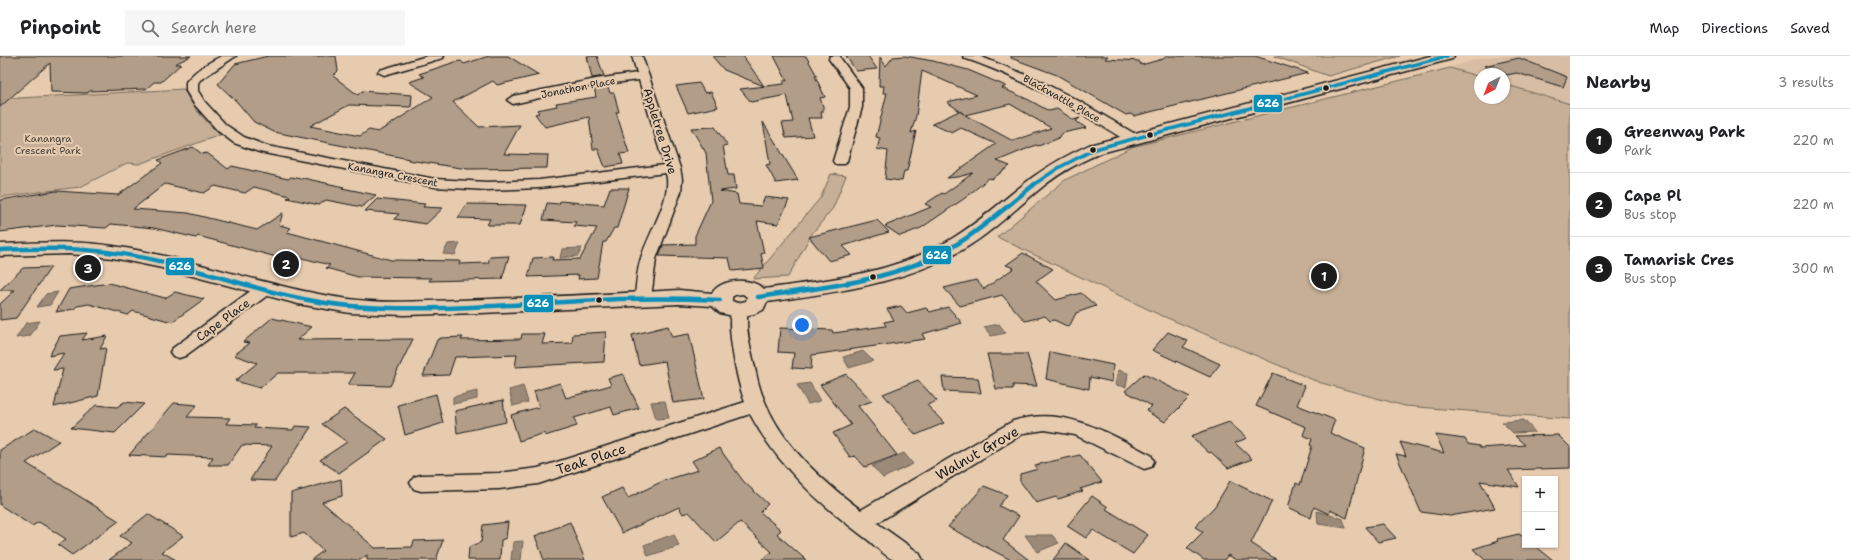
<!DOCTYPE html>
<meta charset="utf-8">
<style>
body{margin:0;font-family:"Shantell Sans",sans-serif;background:#f6f6f6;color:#202124}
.controls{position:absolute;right:12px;bottom:12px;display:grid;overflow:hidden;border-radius:0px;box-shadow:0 1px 3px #0004}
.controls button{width:36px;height:36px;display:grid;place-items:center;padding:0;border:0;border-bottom:1px solid #e0e0e0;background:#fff;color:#202124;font:20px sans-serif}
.compass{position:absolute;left:1474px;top:12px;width:36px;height:36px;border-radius:50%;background:#fff;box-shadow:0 1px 3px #0004;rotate:222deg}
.you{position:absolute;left:802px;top:269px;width:14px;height:14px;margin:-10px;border:3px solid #fff;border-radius:50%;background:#1a73e8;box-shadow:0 0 0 6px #1a73e833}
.badge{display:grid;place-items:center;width:26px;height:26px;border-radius:50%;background:#1c1c1c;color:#fff;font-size:13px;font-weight:700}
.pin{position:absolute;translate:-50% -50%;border:2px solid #fff;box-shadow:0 1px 4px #0006}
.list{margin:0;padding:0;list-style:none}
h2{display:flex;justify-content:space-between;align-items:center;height:52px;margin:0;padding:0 16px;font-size:17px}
h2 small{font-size:13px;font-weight:400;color:#757577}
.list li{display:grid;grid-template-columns:26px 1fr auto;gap:12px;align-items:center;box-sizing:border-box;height:64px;padding:0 16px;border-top:1px solid #e0e0e0}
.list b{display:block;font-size:15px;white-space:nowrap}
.list p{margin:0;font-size:13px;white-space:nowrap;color:#757577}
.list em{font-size:13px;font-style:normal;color:#757577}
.icon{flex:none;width:22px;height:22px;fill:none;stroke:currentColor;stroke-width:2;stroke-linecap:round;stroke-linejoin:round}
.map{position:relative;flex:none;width:1570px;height:504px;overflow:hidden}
header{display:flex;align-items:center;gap:24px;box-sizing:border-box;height:56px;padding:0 20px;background:#fff;border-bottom:1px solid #e0e0e0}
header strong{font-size:19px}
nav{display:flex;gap:22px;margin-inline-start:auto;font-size:14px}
.search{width:280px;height:36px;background:#f6f6f6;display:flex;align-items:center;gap:10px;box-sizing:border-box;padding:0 14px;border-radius:0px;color:#757577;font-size:15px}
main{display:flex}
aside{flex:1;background:#fff}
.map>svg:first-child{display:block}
.built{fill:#d7bda3}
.green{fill:#c6af96;stroke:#716659}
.water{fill:#9c8a78;stroke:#695e53}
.building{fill:#b19d88;stroke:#1c1c1c;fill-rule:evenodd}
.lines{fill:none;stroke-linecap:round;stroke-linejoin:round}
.street-casing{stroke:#1c1c1c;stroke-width:3}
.secondary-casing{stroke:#1c1c1c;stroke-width:3}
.street{fill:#e7cbae;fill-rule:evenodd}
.secondary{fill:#e7cbae;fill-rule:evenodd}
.bus-1-far1-casing{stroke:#e7cbae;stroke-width:5.5}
.bus-1-casing{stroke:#e7cbae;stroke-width:8}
.bus-1-far1{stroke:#078fba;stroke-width:3.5}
.bus-1{stroke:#078fba;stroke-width:4.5}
.bus-dot{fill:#1c1c1c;stroke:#e7cbae;stroke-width:1.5}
.labels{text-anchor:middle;stroke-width:4;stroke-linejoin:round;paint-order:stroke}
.far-street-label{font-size:10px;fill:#1c1c1c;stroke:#e7cbae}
.far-park-label{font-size:10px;fill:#46413a;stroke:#e7cbae}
.street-label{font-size:12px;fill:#1c1c1c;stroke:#e7cbae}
.near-street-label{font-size:14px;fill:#1c1c1c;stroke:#e7cbae}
.line-badge{stroke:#e7cbae;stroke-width:1.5}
.badge-label{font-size:11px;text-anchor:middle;font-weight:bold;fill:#fff}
</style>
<header>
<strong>Pinpoint</strong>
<div class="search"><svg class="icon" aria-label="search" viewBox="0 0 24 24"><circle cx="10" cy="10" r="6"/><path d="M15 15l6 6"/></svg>Search here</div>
<nav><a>Map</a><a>Directions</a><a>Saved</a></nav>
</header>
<main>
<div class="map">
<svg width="1570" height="504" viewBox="0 0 1570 504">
<rect width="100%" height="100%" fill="#e7cbae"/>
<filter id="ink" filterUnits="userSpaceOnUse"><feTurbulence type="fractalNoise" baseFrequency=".025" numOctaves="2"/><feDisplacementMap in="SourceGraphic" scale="8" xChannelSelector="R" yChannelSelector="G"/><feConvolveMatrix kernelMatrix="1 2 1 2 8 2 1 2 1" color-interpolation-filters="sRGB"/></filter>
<g filter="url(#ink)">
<path class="built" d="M1496 0H1570V48L1504 28V18H1480V21L1450 12 1476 3Z"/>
<path class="green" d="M1274 0H1400L1328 20Z
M1450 12 1480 21V42H1504V28L1570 48V363L1405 350 1318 326 1158 258 997 181 1065 124 1132 91Z
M184 33C191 51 206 65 220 79L139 108 127 107 80 131 0 141V43Z
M831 118 846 120 833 152 811 179 788 221 753 223 821 141Z"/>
<path class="water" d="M460 187 455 199 443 198 448 188Z
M582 192 578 200 560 202 562 193Z
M58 236 50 249 37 251 46 238Z
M40 265 30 280 16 282 26 267Z
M999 268 1006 277 991 280 984 271Z
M863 295 873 305 849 312 843 301Z
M1118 314 1128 317 1126 331 1115 329Z
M810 327 820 345 808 348 797 329Z
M523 330 528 346 513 350 509 334Z
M477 335V343L453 348V341Z
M665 345 669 362 656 363 651 346Z
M1524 364 1535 376 1513 377 1502 366Z
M904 397 913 408 883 422 872 410Z
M1317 455 1343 463 1346 472 1318 468Z
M674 478 679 490 648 500 644 489Z
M1025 479H1052L1059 487 1037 496Z
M523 485 521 504H511L513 486Z"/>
<path class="building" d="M0 0H191L175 8H181L161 26H154L146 33 90 35 87 37 51 36 50 7 0 51Z
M268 0H336L338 15 333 20 358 39 362 35 412 39 411 51 349 49 310 70 360 80 369 74 378 76 433 41 409 26 424 21 419 18 455 6 461 5 464 8 489 0H508L539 19 497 29 493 25 453 46 479 71 520 69 504 98 548 99 547 112 468 113 408 104 409 103 274 76 254 66 237 46 218 28 235 8Z
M587 0H597L604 20 592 22Z
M712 0H743L764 30 724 14Z
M774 0H806L817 20H815L825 41 820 42 823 50V56H821L822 62H808L813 80 786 82 782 67 793 66 787 39 751 46 740 33 784 28V24L787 25Z
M846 0H868L877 13 856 15Z
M905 0 933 5 968 14 1006 30 1002 32 1029 44 1049 55 1057 53 1074 64 1080 62 1076 65 1086 72 1063 77 1057 83 1038 90 1036 89 997 105 1010 110 992 123 989 122 965 142 921 172 900 180 885 170 931 151 925 148 942 137 944 138 973 117 958 121 947 122 996 88 961 72 952 77 932 68 959 55 964 58 947 46 977 39 922 15 916 60 911 77 916 75 907 115H904L902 125 885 123 888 95 877 93 880 82 876 81 887 37H883L884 30H879L880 1 886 10 893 1ZM1010 48 1051 72 1013 85 965 59Z
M1011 0H1108L1105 3 1139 5 1141 9 1163 3 1167 0H1255L1308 17 1134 60 1130 58 1126 59 1057 19 1011 2Z
M1519 2 1567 21 1563 31 1517 17 1506 19 1484 10Z
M699 27 705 37 711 36 718 51 688 57 676 30Z
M607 29 610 37H614L619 56H616L629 97 620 98 623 108 605 111 598 93H593L589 61 545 71 535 58 539 57 537 54 557 50 556 47 596 41 594 31Z
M763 66 786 104 798 124 776 127 766 109 770 108Z
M715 71 727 89 723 90 728 119H734L736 133 720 135 737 138 739 148 761 150 765 141 789 144 778 168 757 165 764 197 761 198 764 212 732 215 729 202 659 200 663 189 695 188V180L711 145 706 97 691 72Z
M193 91 202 98 207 97 228 113 232 110 288 123 291 121 301 123 303 122 344 131 342 132 376 139 362 151 326 144 319 149 287 142 290 140 254 131 245 137 215 130 204 137 165 128 133 153 188 157 257 174 283 157 279 169 291 172 287 176 391 204 460 205 459 208 488 207 490 201 509 200 502 223 429 225 431 222 358 221 326 212 330 209 290 199 284 203 198 180 196 182 154 172 111 168 106 172 57 169 0 176V144L56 135 118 139 162 107 158 104Z
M610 132H629L617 172H614L606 186H603L597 222 578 223 579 219 528 221 533 202 553 201 552 204 580 203 597 172 574 170 576 166 543 164 547 147 559 148 560 145 604 149Z
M377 143 425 148 423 151 443 152 426 168 394 163 399 158 365 155Z
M467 148 527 149 520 169H487L490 163 458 162Z
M877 164 889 176 843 190 852 199 829 205 809 181Z
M1023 197 1053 213 1036 225 1056 244 1081 237 1096 250 1076 257 1069 271 1054 264 1050 265 1045 260 1025 265 1002 239 960 250 944 232 976 224 984 233 1014 212 1006 209Z
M51 211 16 262 0 264V248L15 234H0L23 212Z
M109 227 165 242 175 236 204 243 172 266 133 255 128 259 89 248 77 250 74 253 56 256 69 233Z
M901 250 907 257 926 252 930 256 948 251 962 267 922 278 925 283 812 299 811 313 792 312 794 297 778 296 780 272 832 274 833 277 886 270 884 266 894 264 887 253Z
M272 262 312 271 297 284 413 283 390 330 348 329 355 317H278L260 332 235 325 257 307 234 299 250 287 243 286Z
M668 270 672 281 689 278 704 343 673 347 665 305 639 309 632 279Z
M606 276 604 306 515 311 517 299 455 301 449 319 423 320 437 284 441 282 463 281 461 284 521 283 522 278H545L542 288 572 287 573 278Z
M1168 276 1188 285 1183 291 1220 308 1210 321 1152 294Z
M87 277 82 284 107 280 100 293 106 292 98 340 54 351 63 313 53 314 64 297 49 300 60 280Z
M1050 296 1113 309 1112 326 1090 321 1089 333 1046 323Z
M987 298H1027L1037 330 1013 329V333H996Z
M1273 317 1305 330 1297 349 1335 364 1330 377 1365 392 1347 462 1330 454 1329 458 1314 451 1311 462 1288 451 1296 427 1300 429 1312 390 1310 389 1312 383 1303 379 1306 371 1256 350Z
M623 318 639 352 614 359 611 351 574 362 577 370 545 380V377L519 385 511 359 539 351 534 335 560 327 566 342 611 329 608 322Z
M846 318 872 345 858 350 897 399 865 411 855 400 850 401 833 377 851 369 820 329Z
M1144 318 1190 341 1165 366 1146 355 1152 350 1125 335Z
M942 321 978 322 981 337 944 335Z
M918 324 937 345 927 349 944 367 916 379 902 363 904 362 883 338Z
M436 338 443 367 405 379 398 349Z
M503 344 506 366 457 377 455 355Z
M124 346 144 348 115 377 71 372 96 349 117 351Z
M174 347 197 349 187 361 230 362 226 368 256 369 254 372 293 374 295 370 311 371 275 425 250 424 272 390 242 389 228 409H208L213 401 168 399 167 401 129 399Z
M344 353 387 383 339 417 320 404 347 386 322 368Z
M1229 366 1247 382 1235 387 1252 403 1228 412 1211 396 1209 397 1191 380Z
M34 373H37L59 385 26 407 119 465 72 499 58 489 66 483 39 466 32 470 0 449V394Z
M1436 379 1465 383 1468 388 1479 390 1480 392 1525 389 1515 380 1558 379 1570 391V412L1508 414 1519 431 1480 425 1495 452 1450 460 1421 456 1396 398 1406 400 1400 386 1444 397Z
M719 392 744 426 768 448 760 456 781 474 777 478 806 504H761L772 496 740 466 716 486 689 456 683 458 679 451 622 477 602 441 622 432 628 442 663 425 698 414 692 405Z
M1080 399 1102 426 1080 433 1083 435 1058 443 1056 441 1036 447 1020 425V418L1038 413 1035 409Z
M341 423 342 440 322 446 375 492 412 491 414 485 443 484 436 504H367V499L360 504H311L323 495 304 477 291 481V437Z
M1230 425 1272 445 1251 487 1277 504H1236L1228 499 1224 504H1204L1187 492 1203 476 1195 471 1215 450Z
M984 430 1007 439 999 450 1019 460 1003 484 1029 504H1011L948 471Z
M1092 440 1108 451 1106 453 1148 479 1133 498 1093 474 1086 482 1067 470Z
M148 458 183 480 162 496 176 504H109L132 487 120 480Z
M508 466 506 482 501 484 500 504H468L469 491 481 486 483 469Z
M570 466 585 504H544L535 480Z
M1383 468 1396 482 1378 486 1365 471Z
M1519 478 1525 482V489H1534L1553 504H1485L1473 493 1498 485 1497 483Z
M1066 487 1090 504H1053Z"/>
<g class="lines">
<defs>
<path id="street" d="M222 0H236L200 24 198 27V35L205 46 226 69 244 81 267 90 435 123 487 126 539 124 664 109 639 24 596 29 513 48 507 44 513 40 596 23 637 17 632 0H642L680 112 682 123 681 136 656 203 651 242 649 246 643 247 637 246 635 242C636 229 637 214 641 202 648 178 673 141 666 117L539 132 487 134 435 131 259 96 234 87 218 75 194 48 186 35V26C195 14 209 6 222 0Z
M427 0H444L443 2 384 19 378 16 380 14Z
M830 0H840L841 3 862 32V51L847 105 845 108H835L833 105 850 51V32L829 3Z
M963 0H979L1036 23 1077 44 1137 79 1138 82 1137 85H1127C1075 53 1023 22 964 2Z
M266 227 272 228 274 232 272 236 185 300 179 302 173 300 170 296 173 292 260 228Z
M739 250 745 251C748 256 747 260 747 266 747 283 753 300 756 317 768 376 814 419 861 454L1013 365C1065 349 1107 377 1151 399L1154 405 1151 411 1144 413 1075 379 1045 374 1024 377 877 467 919 497 923 504C914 504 903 504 895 504 888 503 874 489 868 484 821 449 778 411 750 358L538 428 499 433 421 435 414 433 410 427 414 421 421 419 499 417 538 412 745 346C738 329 724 265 733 251Z"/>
<path id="secondary" d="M1430 0H1454L1452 3 1101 97C1081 105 1063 115 1046 128 1018 150 993 176 962 194 903 228 833 237 767 246L763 254 754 258 737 261 720 257 712 250 679 248 481 257 404 259 350 257 298 248 162 212 113 202 69 198 0 200V188C38 187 76 184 113 190 193 202 269 232 349 243 385 248 423 245 459 244 532 242 606 238 679 234L712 237C722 222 751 221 764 233 827 224 892 218 948 185 979 167 1005 142 1033 121 1051 108 1069 98 1089 89ZM743 238 747 241 746 245 737 247 732 245V241L735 239Z"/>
</defs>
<use href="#street" class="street-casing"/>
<use href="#secondary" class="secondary-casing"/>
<use href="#street" class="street"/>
<use href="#secondary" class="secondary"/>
<defs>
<path id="bus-1-far1" d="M1033 129 1060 111 1095 93 1447 0"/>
<path id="bus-1" d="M0 194C59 191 105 192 163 206 226 221 287 245 351 250 428 256 505 249 581 245 628 242 674 242 720 244
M758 241C826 231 898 225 957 188 985 171 1009 148 1035 128"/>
</defs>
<use href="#bus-1-far1" class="bus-1-far1-casing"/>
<use href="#bus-1" class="bus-1-casing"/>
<use href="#bus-1-far1" class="bus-1-far1"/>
<use href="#bus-1" class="bus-1"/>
</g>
</g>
<g class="bus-dot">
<circle cx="1326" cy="32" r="3.5"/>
<circle cx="1150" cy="79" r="3.5"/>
<circle cx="1093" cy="94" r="3.5"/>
<circle cx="873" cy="221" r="3.5"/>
<circle cx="599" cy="244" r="3.5"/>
</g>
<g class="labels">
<g class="far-street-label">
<text transform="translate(578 31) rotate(-11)" y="4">Jonathon Place</text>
<text transform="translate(1062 42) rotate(29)" y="4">Blackwattle Place</text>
<text transform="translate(393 118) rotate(11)" y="4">Kanangra Crescent</text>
</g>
<g class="far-park-label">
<text x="48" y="86">Kanangra<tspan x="48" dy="12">Crescent Park</tspan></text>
</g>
<g class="street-label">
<text transform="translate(660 75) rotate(73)" y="4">Appletree Drive</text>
<text transform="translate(223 264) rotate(-36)" y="4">Cape Place</text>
</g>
<g class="near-street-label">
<text transform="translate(977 397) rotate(-30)" y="5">Walnut Grove</text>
<text transform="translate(591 403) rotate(-18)" y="5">Teak Place</text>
</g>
</g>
<g class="line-badge">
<rect x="1253" y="38" width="30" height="19" rx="4" fill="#078fba"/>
<rect x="922" y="189" width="30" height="20" rx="4" fill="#078fba"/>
<rect x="165" y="201" width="30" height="19" rx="4" fill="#078fba"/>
<rect x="523" y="238" width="31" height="19" rx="4" fill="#078fba"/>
</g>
<g class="badge-label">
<text x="1268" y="51">626</text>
<text x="937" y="203">626</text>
<text x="180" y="214">626</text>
<text x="538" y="251">626</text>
</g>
</svg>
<div class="controls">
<button>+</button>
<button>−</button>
</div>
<svg class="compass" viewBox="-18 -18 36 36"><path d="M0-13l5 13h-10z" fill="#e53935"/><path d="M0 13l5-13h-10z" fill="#757577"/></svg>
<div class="you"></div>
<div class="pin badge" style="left:1324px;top:220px">1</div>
<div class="pin badge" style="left:286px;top:208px">2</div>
<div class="pin badge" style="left:88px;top:212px">3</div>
</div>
<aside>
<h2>Nearby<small>3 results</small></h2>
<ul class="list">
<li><span class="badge">1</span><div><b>Greenway Park</b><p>Park</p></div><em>220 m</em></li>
<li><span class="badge">2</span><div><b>Cape Pl</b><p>Bus stop</p></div><em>220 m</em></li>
<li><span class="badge">3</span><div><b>Tamarisk Cres</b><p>Bus stop</p></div><em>300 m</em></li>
</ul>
</aside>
</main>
